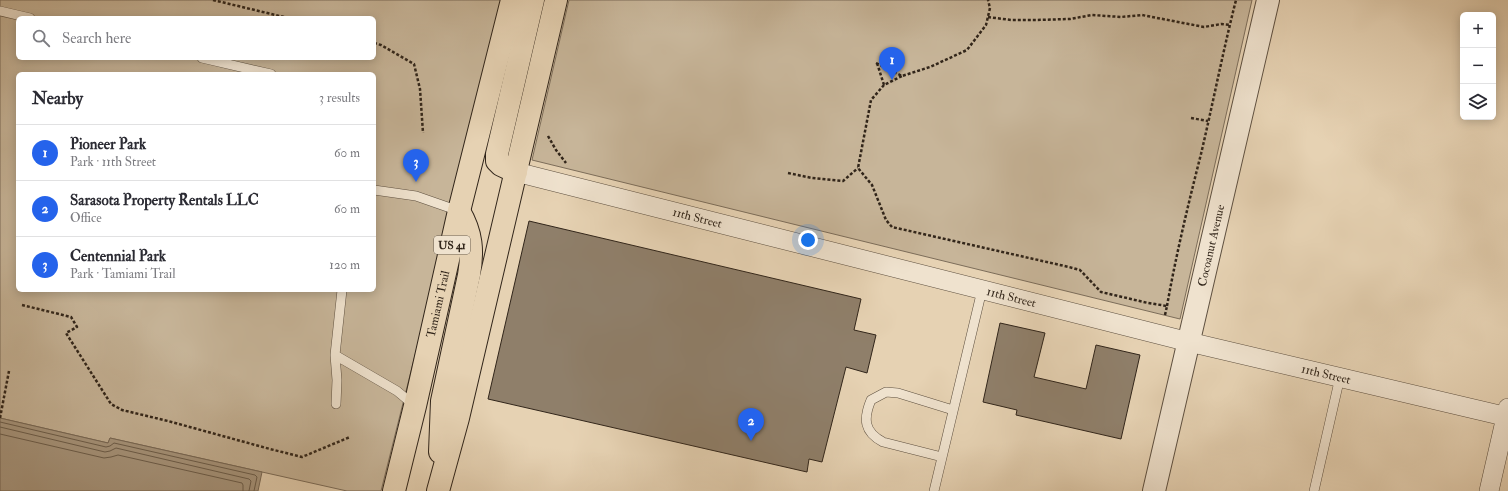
<!DOCTYPE html>
<meta charset="utf-8">
<style>
body{margin:0;font-family:"IM FELL Double Pica",serif;background:#f7f7f7;color:#2b2b33}
.controls{position:absolute;right:12px;top:12px;display:grid;overflow:hidden;border-radius:6px;box-shadow:0 2px 10px #0003}
.controls button{width:36px;height:36px;display:grid;place-items:center;padding:0;border:0;border-bottom:1px solid #e1e1e2;background:#fff;color:#2b2b33;font:20px sans-serif}
.you{position:absolute;left:808px;top:240px;width:14px;height:14px;margin:-10px;border:3px solid #fff;border-radius:50%;background:#1a73e8;box-shadow:0 0 0 6px #1a73e833}
.badge{display:grid;place-items:center;width:26px;height:26px;border-radius:50%;background:#2563eb;color:#fff;font-size:13px;font-weight:700}
.pin{position:absolute;translate:-50% -33px;filter:drop-shadow(0 1px 2px #0008)}
.pin::after{content:'';position:absolute;top:21px;width:14px;height:12px;background:inherit;clip-path:polygon(0 0,100% 0,50% 100%)}
.list{margin:0;padding:0;list-style:none}
h2{display:flex;justify-content:space-between;align-items:center;height:52px;margin:0;padding:0 16px;font-size:17px}
h2 small{font-size:13px;font-weight:400;color:#7c7c81}
.list li{display:grid;grid-template-columns:26px 1fr auto;gap:12px;align-items:center;box-sizing:border-box;height:56px;padding:0 16px;border-top:1px solid #e1e1e2}
.list b{display:block;font-size:15px;white-space:nowrap}
.list p{margin:0;font-size:13px;white-space:nowrap;color:#7c7c81}
.list em{font-size:13px;font-style:normal;color:#7c7c81}
.icon{flex:none;width:22px;height:22px;fill:none;stroke:currentColor;stroke-width:2;stroke-linecap:round;stroke-linejoin:round}
.map{position:relative;flex:none;width:1508px;height:491px;overflow:hidden}
.search{position:absolute;background:#fff;box-shadow:0 2px 10px #0003;left:16px;top:16px;width:360px;height:44px;display:flex;align-items:center;gap:10px;box-sizing:border-box;padding:0 14px;border-radius:6px;color:#7c7c81;font-size:15px}
.panel{position:absolute;background:#fff;box-shadow:0 2px 10px #0003;left:16px;top:72px;width:360px;height:220px;border-radius:6px}
.map>svg:first-child{display:block}
.green{fill:#c7b599;stroke:#7c6d5a;fill-rule:evenodd}
.water{fill:#a8977f;stroke:#786957}
.lines{fill:none;stroke-linecap:round;stroke-linejoin:round}
.shore{stroke:#6c5e4c;stroke-width:1}
.building{fill:#8f7f6a;stroke:#31251a}
.service-casing{stroke:#5e5040;stroke-width:10}
.minor-casing{stroke:#5e5040;stroke-width:20}
.tertiary-casing{stroke:#5e5040;stroke-width:24}
.primary-casing{stroke:#31251a;stroke-width:24}
.path{stroke:#31251a;stroke-width:2.5;stroke-dasharray:3 2;stroke-linecap:butt}
.service{stroke:#efe2ce;stroke-width:9}
.minor{stroke:#efe2ce;stroke-width:19}
.tertiary{stroke:#efe2ce;stroke-width:22}
.primary{stroke:#e6d2b3;stroke-width:22}
.labels{text-anchor:middle;stroke-width:3;stroke-linejoin:round;paint-order:stroke}
.shield{fill:#efe2ce;stroke:#6a5e50;stroke-width:1}
.shield-label{font-size:11px;font-weight:bold;fill:#31251a}
.street-label{font-size:12px;fill:#31251a;stroke:#efe2ce}
</style>
<div class="map">
<svg width="1508" height="491" viewBox="0 0 1508 491">
<rect width="100%" height="100%" fill="#e6d2b3"/>
<filter id="stains"><feTurbulence type="fractalNoise" baseFrequency=".005" numOctaves="4"/><feColorMatrix values="0 0 0 0 .2 0 0 0 0 .09 0 0 0 0 .02 0 0 0 .5 -.17"/></filter>
<radialGradient id="worn" r=".72"><stop offset=".6" stop-color="#630" stop-opacity="0"/><stop offset="1" stop-color="#630" stop-opacity=".3"/></radialGradient>
<path class="green" d="M0 0H504L381 491H347L110 438 108 443 0 418ZM18 18H374V58H18ZM18 74H374V290H18Z
M569 0H1252L1180 319 532 160Z"/>
<path class="water" d="M0 418 108 443 110 438 262 472 258 491H0Z"/>
<g class="lines">
<path class="shore" d="M0 422 106 447 110 446 114 443 255 475 257 477 254 491
M0 427 105 452 110 451 116 448 249 479 251 481 249 491
M0 434 104 458 111 457 118 455 242 483 243 485V491"/>
</g>
<path class="building" d="M529 221 861 299 854 330 876 335 867 373 846 367 822 462 809 459 807 472 488 399Z
M1000 323 1045 333 1034 377 1086 389 1096 345 1140 355 1121 439 1016 415 1017 410 983 402Z"/>
<g class="lines">
<defs>
<path id="service" d="M0 11 30 18
M202 58 271 74
M374 190 416 196 459 211
M335 355 397 391 415 406
M336 404 337 380 335 355 342 290
M942 457 883 442C864 432 863 419 871 400L886 392 898 393 953 410
M934 491 982 290
M1314 491 1340 377"/>
<g id="minor">
<path id="s1" d="M516 172 1189 342 1508 417"/>
<path d="M1489 491 1508 408"/>
</g>
<g id="tertiary">
<path id="s2" d="M1154 491 1268 0"/>
</g>
<g id="primary">
<path d="M516 172 501 165 497 161V154L533 0"/>
<path d="M440 452 442 401 469 275C473 251 472 233 459 211"/>
<path id="s3" d="M394 491 415 406 459 211 512 0"/>
<path d="M438 491 458 418 556 0"/>
</g>
</defs>
<use href="#service" class="service-casing"/>
<use href="#minor" class="minor-casing"/>
<use href="#tertiary" class="tertiary-casing"/>
<use href="#primary" class="primary-casing"/>
<path class="path" d="M213 0 288 18
M988 17 1011 20H1036L1070 19 1092 15 1121 17 1142 15 1204 27 1221 24 1230 25
M374 43 381 45 414 64 420 89 423 133
M876 63 902 76 930 67 967 50 986 25 990 8 988 0
M877 63 884 85 902 76
M884 85 871 100 858 168 872 185 886 220 892 227 1069 267 1080 270 1101 292 1148 303 1167 306 1165 315
M1191 118 1208 121
M548 136 556 150 566 163
M788 173 812 178 843 181 858 168
M22 305 71 317 77 327 66 333 111 404 122 410 168 421 270 449 302 457 350 437
M1167 306C1176 255 1188 205 1201 154 1213 103 1223 51 1236 0
M0 418 9 371"/>
<use href="#service" class="service"/>
<use href="#minor" class="minor"/>
<use href="#tertiary" class="tertiary"/>
<use href="#primary" class="primary"/>
</g>
<g class="labels">
<rect class="shield" x="434" y="236" width="36" height="18" rx="3"/>
<g class="shield-label">
<text x="452" y="249">US 41</text>
</g>
<g class="street-label">
<text dy="4" stroke="none"><textPath href="#s1" startOffset="187">11th Street</textPath></text>
<text dy="4" stroke="none"><textPath href="#s2" startOffset="252">Cocoanut Avenue</textPath></text>
<text dy="4" stroke="none"><textPath href="#s1" startOffset="511">11th Street</textPath></text>
<text dy="4" stroke="none"><textPath href="#s3" startOffset="192">Tamiami Trail</textPath></text>
<text dy="4" stroke="none"><textPath href="#s1" startOffset="835">11th Street</textPath></text>
</g>
</g>
<rect width="100%" height="100%" filter="url(#stains)"/>
<rect width="100%" height="100%" fill="url(#worn)"/>
</svg>
<div class="controls">
<button>+</button>
<button>−</button>
<button><svg class="icon" aria-label="layers" viewBox="0 0 24 24"><path d="M12 4l9 5-9 5-9-5zM3 14l9 5 9-5"/></svg></button>
</div>
<div class="you"></div>
<div class="pin badge" style="left:892px;top:80px">1</div>
<div class="pin badge" style="left:751px;top:441px">2</div>
<div class="pin badge" style="left:416px;top:182px">3</div>
<div class="search"><svg class="icon" aria-label="search" viewBox="0 0 24 24"><circle cx="10" cy="10" r="6"/><path d="M15 15l6 6"/></svg>Search here</div>
<section class="panel">
<h2>Nearby<small>3 results</small></h2>
<ul class="list">
<li><span class="badge">1</span><div><b>Pioneer Park</b><p>Park · 11th Street</p></div><em>60 m</em></li>
<li><span class="badge">2</span><div><b>Sarasota Property Rentals LLC</b><p>Office</p></div><em>60 m</em></li>
<li><span class="badge">3</span><div><b>Centennial Park</b><p>Park · Tamiami Trail</p></div><em>120 m</em></li>
</ul>
</section>
</div>
